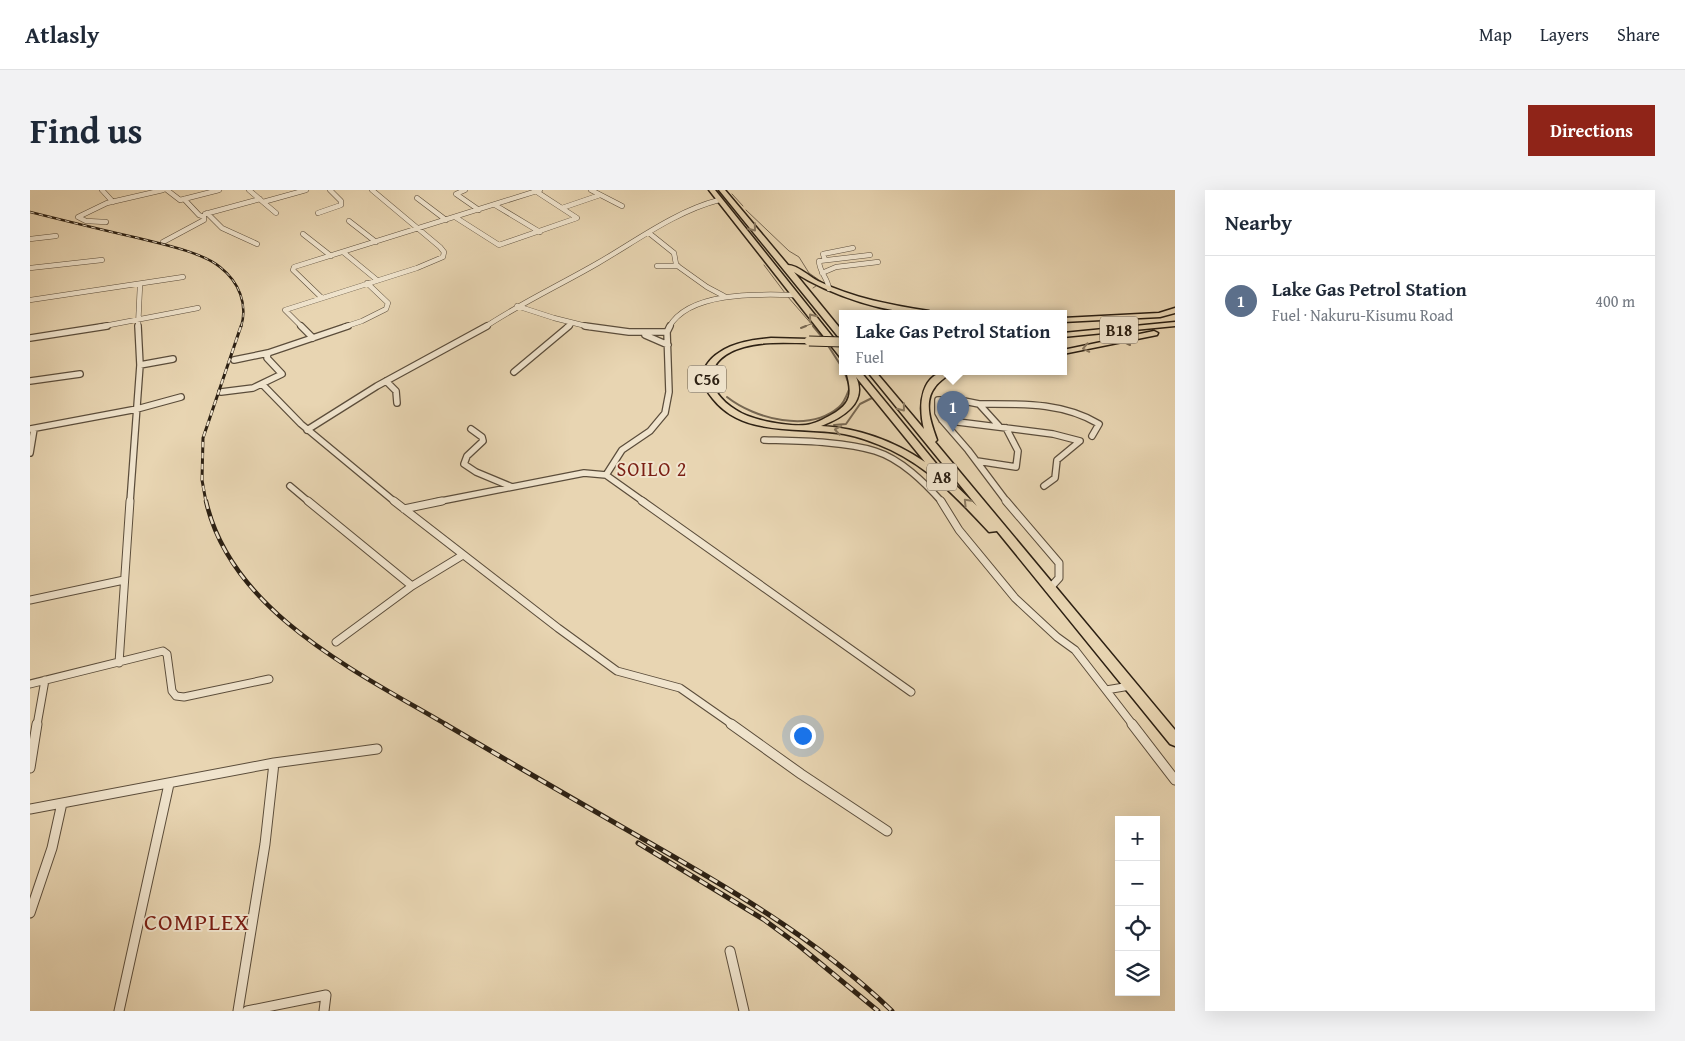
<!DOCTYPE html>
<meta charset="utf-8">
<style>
body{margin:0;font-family:"Gentium Book Plus",serif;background:#f2f2f3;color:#1f2937}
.controls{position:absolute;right:15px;bottom:15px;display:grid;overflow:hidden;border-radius:0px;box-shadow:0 5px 20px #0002}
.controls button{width:45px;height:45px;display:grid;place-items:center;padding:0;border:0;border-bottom:1px solid #e0e1e3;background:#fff;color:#1f2937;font:25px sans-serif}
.you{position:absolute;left:772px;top:545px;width:18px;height:18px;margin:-12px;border:4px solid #fff;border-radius:50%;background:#1a73e8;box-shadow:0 0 0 8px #1a73e833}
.badge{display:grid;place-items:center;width:32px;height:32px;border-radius:50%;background:#8f2418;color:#fff;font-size:16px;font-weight:700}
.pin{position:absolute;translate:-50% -41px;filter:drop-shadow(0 1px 2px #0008)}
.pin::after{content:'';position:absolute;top:26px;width:18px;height:15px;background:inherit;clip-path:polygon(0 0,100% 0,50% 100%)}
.popup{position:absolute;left:809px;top:120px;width:228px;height:65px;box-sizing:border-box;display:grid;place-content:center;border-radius:0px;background:#fff;filter:drop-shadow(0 1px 4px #0005);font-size:16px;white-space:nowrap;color:#747a83}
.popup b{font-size:19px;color:#1f2937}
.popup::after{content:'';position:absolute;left:50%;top:100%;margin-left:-10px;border:10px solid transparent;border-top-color:#fff}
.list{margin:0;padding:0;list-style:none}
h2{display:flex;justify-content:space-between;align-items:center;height:65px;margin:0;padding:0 20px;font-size:21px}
h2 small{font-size:16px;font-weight:400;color:#747a83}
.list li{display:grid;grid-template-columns:32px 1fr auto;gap:15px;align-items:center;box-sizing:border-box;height:90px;padding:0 20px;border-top:1px solid #e0e1e3}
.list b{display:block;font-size:19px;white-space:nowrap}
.list p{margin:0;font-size:16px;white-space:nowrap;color:#747a83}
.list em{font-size:16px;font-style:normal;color:#747a83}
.icon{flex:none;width:28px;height:28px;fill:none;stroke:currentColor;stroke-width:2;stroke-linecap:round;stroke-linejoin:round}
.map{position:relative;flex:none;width:1145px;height:821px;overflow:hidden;border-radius:0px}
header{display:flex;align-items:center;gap:30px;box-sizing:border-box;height:70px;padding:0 25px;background:#fff;border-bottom:1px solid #e0e1e3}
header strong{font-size:24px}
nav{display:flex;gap:28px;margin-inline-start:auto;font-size:18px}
.intro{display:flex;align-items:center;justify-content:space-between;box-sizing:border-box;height:120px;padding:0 30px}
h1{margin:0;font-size:35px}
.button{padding:12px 22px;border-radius:0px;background:#8f2418;color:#fff;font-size:18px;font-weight:700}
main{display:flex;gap:30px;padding:0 30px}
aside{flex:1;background:#fff;border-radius:0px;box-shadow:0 5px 20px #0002}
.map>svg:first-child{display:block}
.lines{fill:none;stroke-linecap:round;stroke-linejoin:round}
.stream-far1{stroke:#766752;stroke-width:1}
.stream{stroke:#766752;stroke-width:2}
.minor-far3-casing{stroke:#5b4d3b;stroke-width:5.5}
.minor-far2-casing{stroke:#5b4d3b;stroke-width:8}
.minor-far1-casing{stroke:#5b4d3b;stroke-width:9}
.minor-casing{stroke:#5b4d3b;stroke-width:11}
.trunk-casing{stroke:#2c2013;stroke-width:3}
.minor-far3{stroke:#f0e4cd;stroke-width:4.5}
.minor-far2{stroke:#f0e4cd;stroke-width:5.5}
.minor-far1{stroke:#f0e4cd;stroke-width:7}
.minor{stroke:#f0e4cd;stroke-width:9}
.trunk{fill:#e8d5b2;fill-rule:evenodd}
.rail-far3-casing{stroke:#2c2013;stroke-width:2.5}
.rail-far2-casing{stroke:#2c2013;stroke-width:3}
.rail-far1-casing{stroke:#2c2013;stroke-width:4.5}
.rail-casing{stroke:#2c2013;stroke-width:5}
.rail-far3{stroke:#f0e4cd;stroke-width:1;stroke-dasharray:4.5;stroke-linecap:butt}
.rail-far2{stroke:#f0e4cd;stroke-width:2;stroke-dasharray:5.5;stroke-linecap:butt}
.rail-far1{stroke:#f0e4cd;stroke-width:2.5;stroke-dasharray:8;stroke-linecap:butt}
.rail{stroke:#f0e4cd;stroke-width:3;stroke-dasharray:9;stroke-linecap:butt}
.trunk-bridge-casing{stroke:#2c2013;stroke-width:11;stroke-linecap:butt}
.trunk-bridge{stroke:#e8d5b2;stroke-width:9}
.oneway{stroke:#8a7a62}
.labels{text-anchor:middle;stroke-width:4;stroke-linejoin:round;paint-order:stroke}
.shield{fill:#f0e4cd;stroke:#675b4b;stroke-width:1}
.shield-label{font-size:16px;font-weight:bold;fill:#2c2013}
.quarter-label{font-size:20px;letter-spacing:1px;fill:#7a1f14;stroke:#f0e4cd}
.near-quarter-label{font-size:24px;letter-spacing:1px;fill:#7a1f14;stroke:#f0e4cd}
</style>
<header>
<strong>Atlasly</strong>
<nav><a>Map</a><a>Layers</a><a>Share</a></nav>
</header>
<div class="intro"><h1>Find us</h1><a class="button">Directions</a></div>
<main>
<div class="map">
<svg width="1145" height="821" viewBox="0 0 1145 821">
<rect width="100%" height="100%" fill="#e8d5b2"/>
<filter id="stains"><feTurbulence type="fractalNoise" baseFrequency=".004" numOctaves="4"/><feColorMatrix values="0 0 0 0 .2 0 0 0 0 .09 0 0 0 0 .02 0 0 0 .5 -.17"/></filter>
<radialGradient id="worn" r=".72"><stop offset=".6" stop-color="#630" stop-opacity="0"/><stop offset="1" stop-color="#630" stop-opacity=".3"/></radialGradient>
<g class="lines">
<path class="stream-far1" d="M702 4 713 16
M716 20 759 61 769 67 779 83 792 92 790 93
M734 75 755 103
M783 98 786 96
M758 107 784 137
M773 137 781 134"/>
<path class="stream" d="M783 136 792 147
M771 138 776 136
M1096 153 1100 155
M797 154 813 179
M697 207C725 229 779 243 809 217 815 212 817 204 820 197L814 181
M804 235 816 234 830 214 842 208"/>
<defs>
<path id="minor-far3" d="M72 0 83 12
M137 0 150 10 189 0
M219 0 233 12 276 0
M435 0 426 4 449 20
M561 0 592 16
M387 8 416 30
M233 12 246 23
M465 15 510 42
M532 18 570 5
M177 23 192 38 227 54
M288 23 311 15V11L300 0
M175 24 230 9
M425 27 469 55 547 28 504 0
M319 31 346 52
M76 32 56 31 48 27 77 13 133 0
M619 43 644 63 646 74 649 77 677 97 694 106
M273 44 301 66
M0 49 26 46
M133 52 174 30V27L169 25 154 9
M313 62 347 90
M795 70 793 64 823 58
M627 76H647
M0 78 72 70
M792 83 806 77 848 72
M799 99C798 88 789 82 789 71L840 65
M292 108 263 80 264 77 510 0
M0 110 153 87
M487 116 524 128 560 137
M69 137 168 118
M108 137 110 95
M272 137 255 120 387 78 413 67 414 62 410 57 342 0
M314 137 332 131 356 119 358 113 337 93
M455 137C491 113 530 95 568 73 606 51 646 21 689 10
M537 137 541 134
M639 137C659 101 729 104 764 105"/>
<path id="minor-far2" d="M271 136 283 148
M555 136 599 142H637
M615 145 638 155
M0 148 77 136
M204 170 238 163 318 136
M110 175 143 169
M484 182 539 136
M0 191 50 184
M356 191 366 201 367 213
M232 194 271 234 365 312
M191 202 223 198 252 184 237 168 238 163
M949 214C991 214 1032 212 1069 234L1062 246
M912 230 1023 244 1050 251 1027 270 1025 288 1014 296
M969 236 949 214 929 210H908V223L912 230 938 260 977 312
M0 239 107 219 151 207
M441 239 452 247 453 251 437 266 434 274 446 282 482 297
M277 240 347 196 457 136
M734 250C767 251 814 251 845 261 871 269 894 292 912 312
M0 263 4 239
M947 271 986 277 988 261 976 238
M576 285 592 260 620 241 635 223 639 202 637 142 640 136
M260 296 279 312
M100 312 110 175 108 136
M406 312 554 283 576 285 614 312"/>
<path id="minor-far1" d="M278 311 382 396
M364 311 528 438 587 481 650 498 703 535
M612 311 881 502
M911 311 929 340 985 408 1027 447 1045 460 1103 535
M976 311 1029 373V388L1019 399
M374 319 412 311
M0 410 94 390
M306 452 382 396 433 365
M89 473 100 311
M0 494 133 461 137 464 142 501 146 506 154 507 239 489
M1076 500 1100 496
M7 535 15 490"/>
<path id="minor" d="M701 534 771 584 857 641
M1102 534 1145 590
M0 578 7 534
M0 619 244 573 347 559
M0 723 22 658 32 613
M700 761 714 821
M89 821 139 594
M208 821 235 654 244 573
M217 821 296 805 294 821"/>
<path id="trunk" d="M679 0H685L813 160V167H810Z
M689 0H695L758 75C767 75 779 86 788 91 823 108 861 115 899 121L903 123C861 126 799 105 764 82L813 142V149H810Z
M1145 118V123L1130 127 1033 132V128L1129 123Z
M1145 132V136L1033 147V143Z
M1124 141 1128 143 1127 145 1033 164V160Z
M741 148 779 149 783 151 779 153C758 153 735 151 714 157 674 168 672 199 706 220 720 230 759 237 776 235 784 234 794 229 801 225 823 213 822 202 816 181H830L918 288 947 316 837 181H845L894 239C888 216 890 181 922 181 917 187 910 190 905 197 893 212 901 233 907 250L905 252 1145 540V556L1140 554 967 341 959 342C928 309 902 280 861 260 846 253 830 247 814 244 771 236 714 248 683 209 679 204 675 199 673 193 670 180 680 168 690 162 705 152 723 150 741 148ZM826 187 895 272C864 251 828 238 791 236 812 228 838 213 826 187Z"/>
</defs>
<use href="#minor-far3" class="minor-far3-casing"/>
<use href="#minor-far2" class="minor-far2-casing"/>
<use href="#minor-far1" class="minor-far1-casing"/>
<use href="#minor" class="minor-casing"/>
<use href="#trunk" class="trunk-casing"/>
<use href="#minor-far3" class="minor-far3"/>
<use href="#minor-far2" class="minor-far2"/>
<use href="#minor-far1" class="minor-far1"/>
<use href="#minor" class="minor"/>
<use href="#trunk" class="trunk"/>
<defs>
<path id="rail-far3" d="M0 22C36 31 72 40 108 48 131 54 172 62 190 77 209 92 218 114 211 137"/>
<path id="rail-far2" d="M176 312 172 290 173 248 211 136"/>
<path id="rail-far1" d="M176 311C201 422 327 482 417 535"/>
<path id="rail" d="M415 534C476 570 538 606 599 641 692 694 785 747 862 821
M608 653 733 729 767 754 848 821"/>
</defs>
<use href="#rail-far3" class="rail-far3-casing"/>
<use href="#rail-far2" class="rail-far2-casing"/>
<use href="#rail-far1" class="rail-far1-casing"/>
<use href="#rail" class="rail-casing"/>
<use href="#rail-far3" class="rail-far3"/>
<use href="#rail-far2" class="rail-far2"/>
<use href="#rail-far1" class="rail-far1"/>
<use href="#rail" class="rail"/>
<defs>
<path id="trunk-bridge" d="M779 151 813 152"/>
</defs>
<use href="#trunk-bridge" class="trunk-bridge-casing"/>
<use href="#trunk-bridge" class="trunk-bridge"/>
</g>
<defs><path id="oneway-chevron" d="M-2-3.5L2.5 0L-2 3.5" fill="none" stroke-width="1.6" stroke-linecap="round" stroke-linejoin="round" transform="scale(1.25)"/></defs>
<g class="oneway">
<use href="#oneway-chevron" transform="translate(723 38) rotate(51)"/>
<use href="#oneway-chevron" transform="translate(782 127) rotate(-129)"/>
<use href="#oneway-chevron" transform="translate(1056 158) rotate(169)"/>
<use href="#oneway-chevron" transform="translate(872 218) rotate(52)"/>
<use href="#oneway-chevron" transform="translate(808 240) rotate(-170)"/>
<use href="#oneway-chevron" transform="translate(937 312) rotate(-134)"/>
</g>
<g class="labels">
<g class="shield">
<rect x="1070" y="126.5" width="38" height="27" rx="4"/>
<rect x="658" y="175.5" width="38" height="27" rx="4"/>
<rect x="897" y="273.5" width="30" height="27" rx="4"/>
</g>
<g class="shield-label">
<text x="1089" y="146">B18</text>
<text x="677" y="195">C56</text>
<text x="912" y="293">A8</text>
</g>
<g class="quarter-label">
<text x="622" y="286">SOILO 2</text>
</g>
<g class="near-quarter-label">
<text x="167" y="740">COMPLEX</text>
</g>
</g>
<rect width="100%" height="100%" filter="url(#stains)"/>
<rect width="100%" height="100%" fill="url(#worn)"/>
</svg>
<div class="controls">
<button>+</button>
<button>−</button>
<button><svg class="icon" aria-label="locate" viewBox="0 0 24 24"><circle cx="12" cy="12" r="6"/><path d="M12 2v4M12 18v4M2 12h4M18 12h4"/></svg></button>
<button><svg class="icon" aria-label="layers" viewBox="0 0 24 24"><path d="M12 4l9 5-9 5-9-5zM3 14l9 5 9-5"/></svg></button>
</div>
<div class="you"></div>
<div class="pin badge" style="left:923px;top:242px;background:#5c6f8a">1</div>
<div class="popup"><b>Lake Gas Petrol Station</b>Fuel</div>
</div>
<aside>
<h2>Nearby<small></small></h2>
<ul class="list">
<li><span class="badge" style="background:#5c6f8a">1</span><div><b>Lake Gas Petrol Station</b><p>Fuel · Nakuru-Kisumu Road</p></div><em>400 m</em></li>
</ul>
</aside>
</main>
